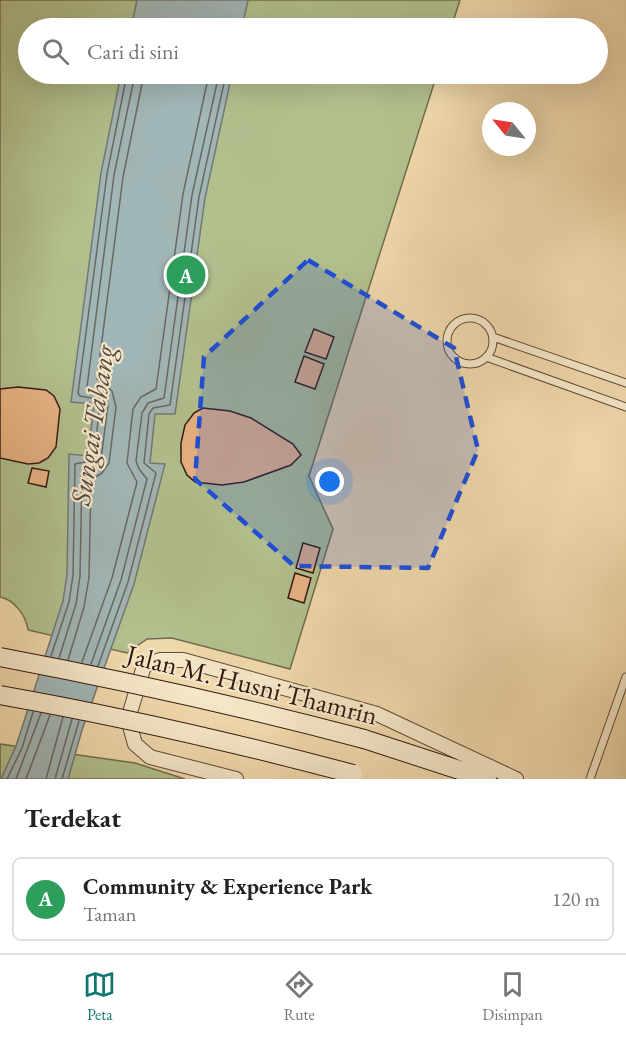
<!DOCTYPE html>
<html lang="id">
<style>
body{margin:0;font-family:"EB Garamond",serif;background:#f2f2f2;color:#222}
.compass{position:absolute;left:482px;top:102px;width:54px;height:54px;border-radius:50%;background:#fff;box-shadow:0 6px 24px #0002;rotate:300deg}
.you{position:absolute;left:330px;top:482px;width:21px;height:21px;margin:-15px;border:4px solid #fff;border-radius:50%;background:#1a73e8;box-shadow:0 0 0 9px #1a73e833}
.badge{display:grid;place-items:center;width:39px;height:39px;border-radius:50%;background:#0f766e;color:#fff;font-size:20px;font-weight:700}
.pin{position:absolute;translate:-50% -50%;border:3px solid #fff;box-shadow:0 2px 6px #0006}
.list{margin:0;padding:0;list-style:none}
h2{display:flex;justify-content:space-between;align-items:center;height:78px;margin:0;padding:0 24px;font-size:26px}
h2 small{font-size:20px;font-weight:400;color:#767676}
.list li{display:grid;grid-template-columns:39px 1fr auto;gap:18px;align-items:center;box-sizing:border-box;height:84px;margin:0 12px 12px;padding:0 12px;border:2px solid #e0e0e0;border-radius:9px}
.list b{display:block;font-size:22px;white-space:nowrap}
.list p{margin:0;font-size:20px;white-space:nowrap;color:#767676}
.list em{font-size:20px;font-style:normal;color:#767676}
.icon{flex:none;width:33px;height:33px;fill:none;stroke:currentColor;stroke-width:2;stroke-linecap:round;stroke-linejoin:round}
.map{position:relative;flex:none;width:626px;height:779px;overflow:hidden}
.search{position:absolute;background:#fff;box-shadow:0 6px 24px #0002;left:18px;right:18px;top:18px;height:66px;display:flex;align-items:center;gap:15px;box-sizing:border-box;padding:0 21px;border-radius:33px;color:#767676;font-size:22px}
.sheet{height:174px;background:#fff}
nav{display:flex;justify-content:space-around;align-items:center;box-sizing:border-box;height:84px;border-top:2px solid #e0e0e0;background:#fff;font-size:16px;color:#767676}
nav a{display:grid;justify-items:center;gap:3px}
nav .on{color:#0f766e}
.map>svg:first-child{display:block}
.green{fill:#b2c08e;stroke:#726d4f;stroke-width:1.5}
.water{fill:#a1b6b6;stroke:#757874;stroke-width:1.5}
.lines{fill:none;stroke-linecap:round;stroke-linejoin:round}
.shore{stroke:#6a6863;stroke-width:1.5}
.building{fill:#e8b384;stroke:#321a10;stroke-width:1.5}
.service-casing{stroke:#614a37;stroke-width:9}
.minor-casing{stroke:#614a37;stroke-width:16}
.secondary-casing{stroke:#321a10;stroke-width:20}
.service{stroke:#f5e6c8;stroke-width:7}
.minor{stroke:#f5e6c8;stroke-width:14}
.secondary{stroke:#f5e6c8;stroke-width:18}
.secondary-bridge-casing{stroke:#321a10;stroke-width:20;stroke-linecap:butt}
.secondary-bridge{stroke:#f5e6c8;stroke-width:18}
.marked{fill:#1d4ed8;fill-opacity:0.2;stroke:#1d4ed8;stroke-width:4.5;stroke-dasharray:12 8;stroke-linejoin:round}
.labels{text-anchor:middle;stroke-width:4.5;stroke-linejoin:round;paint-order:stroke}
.street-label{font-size:27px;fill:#321a10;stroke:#f5e6c8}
.water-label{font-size:28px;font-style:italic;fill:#534942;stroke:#f5e6c8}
</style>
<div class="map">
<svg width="626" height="779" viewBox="0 0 626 779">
<rect width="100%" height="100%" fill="#efd8ab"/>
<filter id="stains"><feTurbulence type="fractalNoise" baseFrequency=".00333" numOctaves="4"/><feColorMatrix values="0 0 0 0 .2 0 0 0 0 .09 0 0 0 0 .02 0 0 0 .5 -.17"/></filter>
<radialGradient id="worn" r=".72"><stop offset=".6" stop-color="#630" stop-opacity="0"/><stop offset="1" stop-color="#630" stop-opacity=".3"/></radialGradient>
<path class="green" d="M0 0H460L451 28H28V74H437L309 476 333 529 290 669 172 638 147 639 127 653 28 630C26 616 15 600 0 597Z
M0 744 135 763 185 779H0Z"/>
<path class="water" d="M137 0H248L242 28H131Z
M121 74H232L205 198 175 414H155L150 463 165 464 134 584 82 730 68 779H1L16 746 63 601 67 574 69 454 88 456 94 404 71 402 101 173Z"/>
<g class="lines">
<path class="shore" d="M51 656 69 602 73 575 75 464 90 461 94 456 100 404 96 399 80 396 78 393 107 174 127 74
M59 658 76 604 80 576 82 472 95 467 101 459 108 405 102 393 88 390 87 387 114 175 135 74
M68 660 84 607 89 577 91 480 102 473 109 463 116 407 112 391 97 379 123 177 144 74
M82 662 112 578 137 482 127 463 133 409 141 397 156 389 183 194 209 74
M91 664 121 580 147 479 139 469 136 461 142 413 148 403 164 398 192 195 219 74
M98 666 128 582 156 473 144 463 149 414 153 408 170 405 199 197 226 74
M7 779 22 748 33 712
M16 779 41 713
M26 779 50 715
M46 779 63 717
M55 779 72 719
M62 779 79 721"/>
</g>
<path class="building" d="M314 329 334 337 326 359 305 352Z
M304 356 324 364 315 389 295 382Z
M18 387 46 390 54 396 60 409 56 447 48 458 39 463 28 464 0 458V389Z
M203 408 230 411 251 418 293 444 301 455 291 465 244 482 222 485 195 482 187 475 181 462V443L185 425 194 413Z
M32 468 49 471 46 487 28 483Z
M303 543 320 548 313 573 296 568Z
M295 573 311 578 304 603 288 598Z"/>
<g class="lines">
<defs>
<path id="service" d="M447 341a23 23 0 1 1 46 0a23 23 0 1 1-46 0Z
M493 337 626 383
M486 357 626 407
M590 779 626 677"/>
<path id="minor" d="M236 779 150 757 135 744 128 719 144 666 160 660H183L377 714 516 779"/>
<path id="secondary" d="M364 739 487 779"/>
</defs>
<use href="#service" class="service-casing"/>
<use href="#minor" class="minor-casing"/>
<use href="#secondary" class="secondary-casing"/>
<use href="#service" class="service"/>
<use href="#minor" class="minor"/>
<use href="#secondary" class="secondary"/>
<defs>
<path id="secondary-bridge" d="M0 657C122 680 243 707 364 739
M0 695C119 716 236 743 353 774"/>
</defs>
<use href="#secondary-bridge" class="secondary-bridge-casing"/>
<use href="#secondary-bridge" class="secondary-bridge"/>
</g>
<path class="marked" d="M308 260 454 348 478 450 428 568 294 566 195 479 204 357Z"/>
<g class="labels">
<g class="street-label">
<text transform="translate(252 685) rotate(14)" y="9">Jalan M. Husni Thamrin</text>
</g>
<g class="water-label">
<text transform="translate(92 425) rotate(-81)" y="10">Sungai Tahang</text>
</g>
</g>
<rect width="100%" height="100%" filter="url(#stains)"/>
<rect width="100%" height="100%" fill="url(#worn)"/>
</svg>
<svg class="compass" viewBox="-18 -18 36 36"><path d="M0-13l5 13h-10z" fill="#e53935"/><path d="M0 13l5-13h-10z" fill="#767676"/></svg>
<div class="you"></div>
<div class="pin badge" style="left:186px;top:275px;background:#2e9e5b">A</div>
<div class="search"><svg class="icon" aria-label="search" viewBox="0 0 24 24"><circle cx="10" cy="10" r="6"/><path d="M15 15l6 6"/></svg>Cari di sini</div>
</div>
<section class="sheet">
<h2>Terdekat<small></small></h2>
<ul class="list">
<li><span class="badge" style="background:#2e9e5b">A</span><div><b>Community &amp; Experience Park</b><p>Taman</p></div><em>120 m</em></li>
</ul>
</section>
<nav>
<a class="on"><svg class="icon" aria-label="map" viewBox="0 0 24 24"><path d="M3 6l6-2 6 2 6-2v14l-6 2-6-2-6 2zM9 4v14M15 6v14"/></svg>Peta</a>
<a><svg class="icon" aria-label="directions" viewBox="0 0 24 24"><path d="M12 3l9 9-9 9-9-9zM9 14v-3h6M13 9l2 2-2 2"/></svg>Rute</a>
<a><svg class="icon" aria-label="saved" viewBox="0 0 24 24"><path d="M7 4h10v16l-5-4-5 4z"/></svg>Disimpan</a>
</nav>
